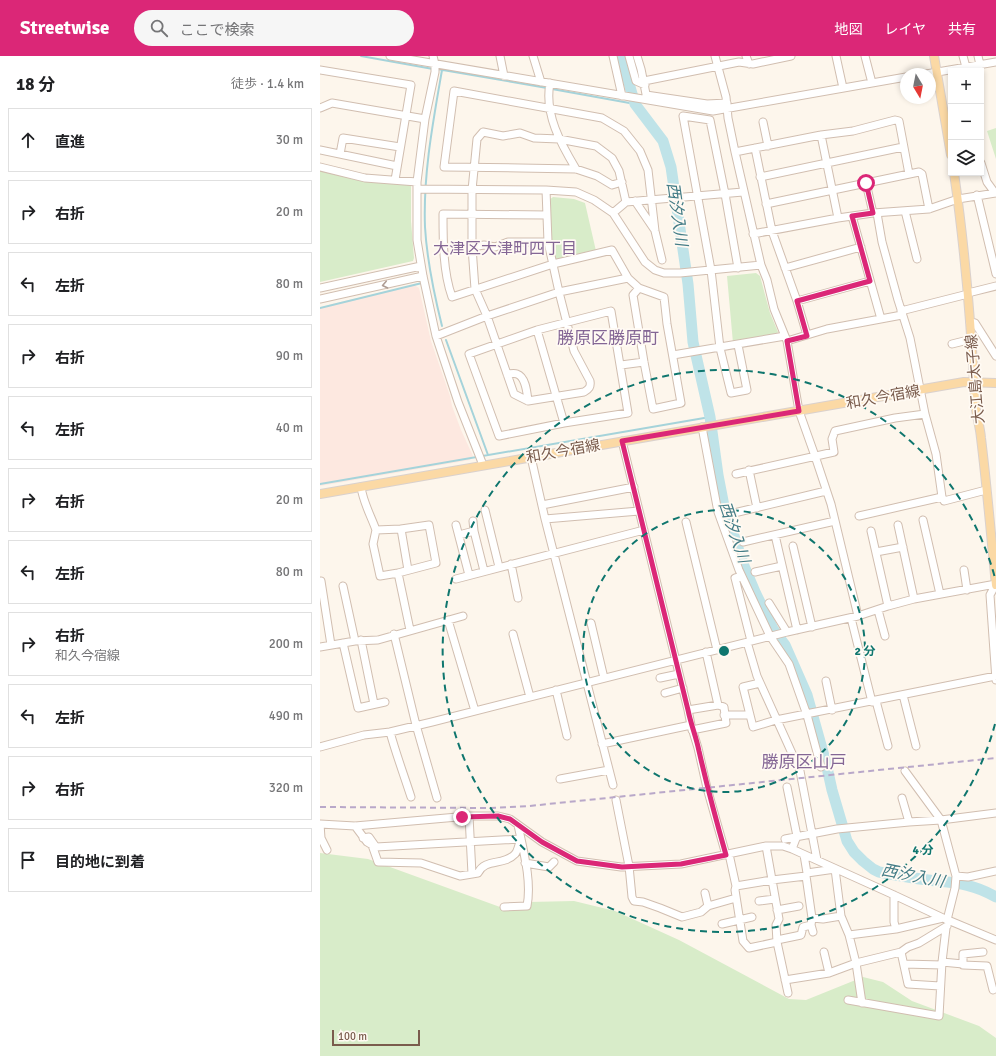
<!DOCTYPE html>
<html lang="ja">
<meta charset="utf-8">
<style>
body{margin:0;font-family:Signika,"Noto Sans JP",sans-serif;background:#f6f6f6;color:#202124}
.controls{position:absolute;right:12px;top:12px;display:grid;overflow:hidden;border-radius:0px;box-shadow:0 2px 6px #0003}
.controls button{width:36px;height:36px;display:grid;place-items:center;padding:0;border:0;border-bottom:1px solid #e0e0e0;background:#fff;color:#202124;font:20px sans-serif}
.compass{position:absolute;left:580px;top:12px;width:36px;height:36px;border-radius:50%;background:#fff;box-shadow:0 2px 6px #0003;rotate:170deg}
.scale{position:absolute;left:12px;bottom:10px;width:88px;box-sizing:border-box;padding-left:4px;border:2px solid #7a5c4d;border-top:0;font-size:11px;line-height:14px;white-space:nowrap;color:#7a5c4d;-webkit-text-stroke:3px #fffaf3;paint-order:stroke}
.stop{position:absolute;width:12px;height:12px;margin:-9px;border:3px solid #db2777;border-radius:50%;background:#fff}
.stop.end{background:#db2777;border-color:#fff;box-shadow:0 1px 4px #0008}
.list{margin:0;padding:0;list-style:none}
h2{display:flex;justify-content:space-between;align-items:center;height:52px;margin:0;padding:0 16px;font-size:17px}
h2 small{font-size:13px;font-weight:400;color:#757577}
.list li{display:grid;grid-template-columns:26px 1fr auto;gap:12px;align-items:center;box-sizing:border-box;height:64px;margin:0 8px 8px;padding:0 8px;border:1px solid #e0e0e0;border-radius:0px}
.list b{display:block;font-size:15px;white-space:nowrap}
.list p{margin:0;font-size:13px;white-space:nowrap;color:#757577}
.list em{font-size:13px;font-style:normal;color:#757577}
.icon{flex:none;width:22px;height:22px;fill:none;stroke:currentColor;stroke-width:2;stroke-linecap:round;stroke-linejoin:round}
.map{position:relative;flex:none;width:676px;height:1000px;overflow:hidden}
header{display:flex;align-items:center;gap:24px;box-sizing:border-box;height:56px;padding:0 20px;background:#db2777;color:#fff}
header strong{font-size:19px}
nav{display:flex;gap:22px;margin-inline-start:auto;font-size:14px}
.search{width:280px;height:36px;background:#f6f6f6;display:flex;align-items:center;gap:10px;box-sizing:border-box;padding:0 14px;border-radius:22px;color:#757577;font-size:15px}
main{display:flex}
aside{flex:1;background:#fff}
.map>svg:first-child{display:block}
.commercial{fill:#fde8e0}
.green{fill:#d8ecc9}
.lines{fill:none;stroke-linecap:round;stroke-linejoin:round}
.stream{stroke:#a5d3da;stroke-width:2}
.river{stroke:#bfe3e8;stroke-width:11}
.minor-casing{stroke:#d1beb0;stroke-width:9}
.major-casing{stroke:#dad1cd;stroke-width:10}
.minor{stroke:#fff;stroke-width:7}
.major{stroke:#fbd9a5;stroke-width:8}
.rail{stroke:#b9a8c9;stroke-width:2;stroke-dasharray:6 4;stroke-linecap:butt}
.oneway{stroke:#af9d94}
.route{stroke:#db2777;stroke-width:5}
.ring{fill:none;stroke:#0f766e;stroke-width:2;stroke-dasharray:7 5}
.labels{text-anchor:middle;stroke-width:3.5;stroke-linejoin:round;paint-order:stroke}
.street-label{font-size:15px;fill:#7a5c4d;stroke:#fffaf3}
.water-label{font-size:16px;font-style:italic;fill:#437c86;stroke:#fffaf3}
.neighbourhood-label{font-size:16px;fill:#846695;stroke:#fffaf3}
.quarter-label{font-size:17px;fill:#846695;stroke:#fffaf3}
.centre{fill:#0f766e;stroke:#fffaf3;stroke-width:2}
.ring-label{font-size:12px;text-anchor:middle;font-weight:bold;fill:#0f766e;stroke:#fffaf3;stroke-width:3.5;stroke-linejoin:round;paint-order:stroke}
</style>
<header>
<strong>Streetwise</strong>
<div class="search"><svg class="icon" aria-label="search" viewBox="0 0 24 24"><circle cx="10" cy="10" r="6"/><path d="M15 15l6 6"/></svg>ここで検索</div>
<nav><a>地図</a><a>レイヤ</a><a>共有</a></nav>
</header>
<main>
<aside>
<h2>18 分<small>徒歩 · 1.4 km</small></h2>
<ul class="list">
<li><svg class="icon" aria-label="ahead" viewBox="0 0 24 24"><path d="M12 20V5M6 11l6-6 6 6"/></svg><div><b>直進</b></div><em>30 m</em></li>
<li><svg class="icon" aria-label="right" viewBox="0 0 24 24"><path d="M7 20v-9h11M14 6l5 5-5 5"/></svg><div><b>右折</b></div><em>20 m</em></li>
<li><svg class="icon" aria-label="left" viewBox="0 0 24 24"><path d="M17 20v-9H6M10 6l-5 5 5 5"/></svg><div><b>左折</b></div><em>80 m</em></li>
<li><svg class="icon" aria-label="right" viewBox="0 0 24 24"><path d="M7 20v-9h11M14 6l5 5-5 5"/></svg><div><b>右折</b></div><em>90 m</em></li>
<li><svg class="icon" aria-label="left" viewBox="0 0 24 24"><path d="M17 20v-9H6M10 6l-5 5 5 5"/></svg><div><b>左折</b></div><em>40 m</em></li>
<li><svg class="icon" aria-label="right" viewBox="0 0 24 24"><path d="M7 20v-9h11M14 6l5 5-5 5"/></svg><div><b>右折</b></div><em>20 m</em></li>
<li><svg class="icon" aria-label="left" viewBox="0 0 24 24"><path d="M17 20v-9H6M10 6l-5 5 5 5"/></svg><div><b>左折</b></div><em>80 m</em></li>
<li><svg class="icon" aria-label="right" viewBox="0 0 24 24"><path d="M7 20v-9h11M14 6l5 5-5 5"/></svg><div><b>右折</b><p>和久今宿線</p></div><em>200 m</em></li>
<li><svg class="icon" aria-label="left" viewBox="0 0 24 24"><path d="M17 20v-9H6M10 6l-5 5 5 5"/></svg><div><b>左折</b></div><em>490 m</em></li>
<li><svg class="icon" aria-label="right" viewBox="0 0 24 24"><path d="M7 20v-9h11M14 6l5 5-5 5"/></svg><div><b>右折</b></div><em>320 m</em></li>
<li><svg class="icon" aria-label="arrive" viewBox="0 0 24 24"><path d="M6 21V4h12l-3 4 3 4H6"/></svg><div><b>目的地に到着</b></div></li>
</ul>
</aside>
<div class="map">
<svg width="676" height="1000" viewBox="0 0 676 1000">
<rect width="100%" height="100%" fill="#fdf6ec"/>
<path class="commercial" d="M94 229 99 232 111 285 130 340 132 350 141 374 153 400 150 404 0 430V252L12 248Z"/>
<path class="green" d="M676 72V103L667 75Z
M0 114 91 128V165L94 202 93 205 0 226Z
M233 141 254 143 265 147 276 195 237 205 234 202 229 159V144Z
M436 217 440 220 450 257 458 276 456 279 413 287 407 220Z
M0 797 48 803 180 851 209 846 254 845 295 855 359 884 469 943 486 944 543 921 563 926 592 945 659 970 676 982V1000H0Z"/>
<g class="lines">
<path class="stream" d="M41 0 113 13
M117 13 227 32
M122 14C113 66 103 118 105 171 107 205 114 238 122 270
M232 33 315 48
M0 252 102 227
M126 284 168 399
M0 428 390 361"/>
<path class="river" d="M301 0 315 48 343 85 351 111 368 228 373 286 390 361 398 419 404 450 424 510 435 536 453 573 465 589 487 639 506 707 512 734 527 785 534 796 543 805 553 813 559 816C575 819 592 822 608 824 635 827 652 827 676 841"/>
<defs>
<path id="minor" d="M70 0 393 55 586 21
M113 0 115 8V16L105 63 97 126V184L103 220 116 280 138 346 163 409
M180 0 184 20
M213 0 221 26
M293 0 302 40
M309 0 316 25 325 29
M317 0 321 13 327 43
M395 0 406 41 408 62 415 96 441 209 447 224 454 253 467 285 479 355 495 400 511 448 538 560
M426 0 429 8
M516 0 523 32
M545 0 552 27
M643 0 646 11
M658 0 660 9
M0 14 91 29 75 124
M606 18 676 6
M324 25 419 6 433 8 471 0
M230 27C224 58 241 88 256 113
M326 39 387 48 407 47
M0 52 12 47 105 63
M443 66 448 90
M501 79 518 162
M435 92 452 175 477 245 487 279
M0 94 77 110
M415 96 501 79 533 75 575 64 579 65 589 118
M20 98 23 82 80 91
M661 107 667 126 675 137
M0 111 45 122 97 126
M440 121 583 91
M302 126 292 129 277 120 256 113 200 112 124 111 134 35 282 62 304 75 320 95 328 114 335 175 342 204
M546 127 553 157
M97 133 226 134 256 136 274 144 293 157 325 206 335 214 344 217H360L441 209
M226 134 228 186 239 236 254 295 270 325C271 331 269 333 264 336L208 345 194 338 167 260 155 233 152 191V134L157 83 163 76 183 80 200 77 214 82 239 83 276 90 292 102 299 115 306 146 293 157
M657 139 676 218
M315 145 334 173
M306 146 423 136
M446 148 599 116 602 118 609 153
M585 155 597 203
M557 157 562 186 578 244 590 282 605 358 616 398 622 441 624 445 666 434
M227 159 123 158C123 184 123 216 132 241L233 208 292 194 308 222 319 232 344 241 347 268 361 347 333 353 324 306 313 239 319 232
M532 160 561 263
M433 178 518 162 553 157 609 153 638 143 676 137
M152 191 164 189 175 191 188 186H228
M418 212 405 138 390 64 363 60 391 214 400 292 411 337 427 334 418 289
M465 212 541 191
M0 232 101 210
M648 237 676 230
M0 243 103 220
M477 245 550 225
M291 255 308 357 244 367 179 380 149 298 217 274Z
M581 255 648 238
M650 266 655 267 676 300
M217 274 244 367
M116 280 167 260 239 236 308 222
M467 285 507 273 582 259
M632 288 652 283
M353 299 465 280
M301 309 324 306
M187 318C190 318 194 317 197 318 206 321 207 337 208 345
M382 371 398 456 419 514 450 580 469 608 487 659 501 711
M302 385 368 654 371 669 378 692 387 732 406 799
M211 401 225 463 293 729
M429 414 437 452
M416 418 514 396 512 383 515 375 575 362 605 358
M41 431C43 446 51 460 56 474
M222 449 314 431
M165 454 179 511
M414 457 506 435
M539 460 622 441
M225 463 319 455
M603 464 620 538
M153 465 154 475 164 515
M366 466 397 594
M109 469 116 507 78 517 60 520 53 488 56 474 81 473Z
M136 469 149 519
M578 469 594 543
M81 473 88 514
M551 475 568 550
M139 479 154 475
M455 479 477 574
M423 486 515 465
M473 490 492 571
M556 496 583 491
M191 508 198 542
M644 514 647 534
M435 516 462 510
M78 517 90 574
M421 520 415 522 431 585
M136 523 324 474
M1 525 11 589
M676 528 670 539 676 624
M23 530 35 585
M449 547 467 576
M558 554 565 580
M531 562 552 646
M128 564 155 655
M271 567 284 622
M74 578 96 669 117 742
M193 578 210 641
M41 584 54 648
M427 586 437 620 480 715 497 804
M23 587 38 652 65 646
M0 591 35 585 58 584 143 560
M386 596 398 649
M340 622 359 618
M506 625 512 654
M440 627 423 631 433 671 456 664 676 620
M236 634 247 680
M345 637 363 632
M583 639 596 690
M556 645 568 690
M368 654 398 649 404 651 406 667 372 674
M404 659H430
M70 676C76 698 84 719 91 741
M282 688 371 669
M0 691 44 679 70 676 112 666 467 576 538 560 568 550 594 543 676 528
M585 715 621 764 636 820 635 832 627 864
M240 723 289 714
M467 731 477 780 472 793
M582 742 589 766
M296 744 309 810 312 841 314 845 323 846 340 852 362 861 381 856 388 850 416 842
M149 760 152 818
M35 770 47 786 52 789 58 806 101 807 140 820 158 817C165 802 184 810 195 798 198 795 199 787 201 783L56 791 49 781 43 782
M465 783 517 773 589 766 621 764 676 757
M446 790 459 863 456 869 457 886 468 937
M7 794 1 782 0 768 35 770 149 760H178L190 763 222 786 257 805 301 811 361 808 446 790H463L472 793 574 839 623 862 676 884
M409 798 416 830
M484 799 487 817
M205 807 229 811 234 806
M486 820 492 862 491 869 493 876
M636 820 648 821 676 815
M385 837 388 850
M574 839V866L576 873
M439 845 455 843
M184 851 207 850C212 825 203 793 198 769
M457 854 479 850
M492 862 503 863 521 860
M402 868 432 861
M529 879 576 873 623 862
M457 884 481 879 483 871 491 869
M457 886 429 892 423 885 415 834 416 830 452 824 486 820 487 817 515 813 521 860 529 879 536 907 542 947
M504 896 509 917
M581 896 588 928 620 930
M663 896 643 898V909L667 910 673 934
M622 906 643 908
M584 908 622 909
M465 924 509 917 536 907 581 896 588 891 599 887 627 870
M528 944 619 960 622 906 626 872"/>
<path id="major" d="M614 0 631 99
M634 117C645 192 651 267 655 343 655 356 660 369 661 382 667 431 671 480 676 529
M0 438 644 326 676 327"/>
</defs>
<use href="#minor" class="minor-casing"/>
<use href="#major" class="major-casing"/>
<use href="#minor" class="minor"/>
<use href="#major" class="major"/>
<path class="rail" d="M0 751 170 752 209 750 676 702"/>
</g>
<defs><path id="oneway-chevron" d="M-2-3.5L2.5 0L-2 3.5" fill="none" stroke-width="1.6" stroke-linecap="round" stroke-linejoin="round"/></defs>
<use class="oneway" href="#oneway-chevron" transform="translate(65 229) rotate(168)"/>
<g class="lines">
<path class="route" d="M142 761 178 760 190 763 222 786 257 805 302 811 361 808 406 799C396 764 387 730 379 695 376 680 371 669 368 654L302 385 479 355 467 285 487 280 477 245 550 225 532 160 553 157 546 127"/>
</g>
<g class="ring">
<circle cx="404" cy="595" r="141"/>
<path d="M675 668A281 281 0 1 1 675 522"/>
</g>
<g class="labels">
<g class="street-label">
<text transform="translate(655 323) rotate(-95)" y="5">大江島太子線</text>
<text transform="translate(563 341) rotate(-10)" y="5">和久今宿線</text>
<text transform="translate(243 395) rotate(-10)" y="5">和久今宿線</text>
</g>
<g class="water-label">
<text transform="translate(358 158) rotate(82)" y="6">西汐入川</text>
<text transform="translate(415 476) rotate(71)" y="6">西汐入川</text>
<text transform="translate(593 819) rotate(11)" y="6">西汐入川</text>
</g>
<g class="neighbourhood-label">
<text x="185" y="198">大津区大津町四丁目</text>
</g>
<g class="quarter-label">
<text x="288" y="288">勝原区勝原町</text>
<text x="484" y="712">勝原区山戸</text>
</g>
</g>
<circle cx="404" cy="595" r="6" class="centre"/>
<g class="ring-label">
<text x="545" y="599">2 分</text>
<text x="603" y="798">4 分</text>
</g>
</svg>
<div class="controls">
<button>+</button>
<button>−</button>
<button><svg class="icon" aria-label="layers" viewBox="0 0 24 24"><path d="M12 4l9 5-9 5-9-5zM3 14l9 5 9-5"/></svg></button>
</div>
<svg class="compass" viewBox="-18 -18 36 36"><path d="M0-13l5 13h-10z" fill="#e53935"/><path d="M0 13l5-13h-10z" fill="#757577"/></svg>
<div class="scale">100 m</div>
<div class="stop" style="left:546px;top:127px"></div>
<div class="stop end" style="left:142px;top:761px"></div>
</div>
</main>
